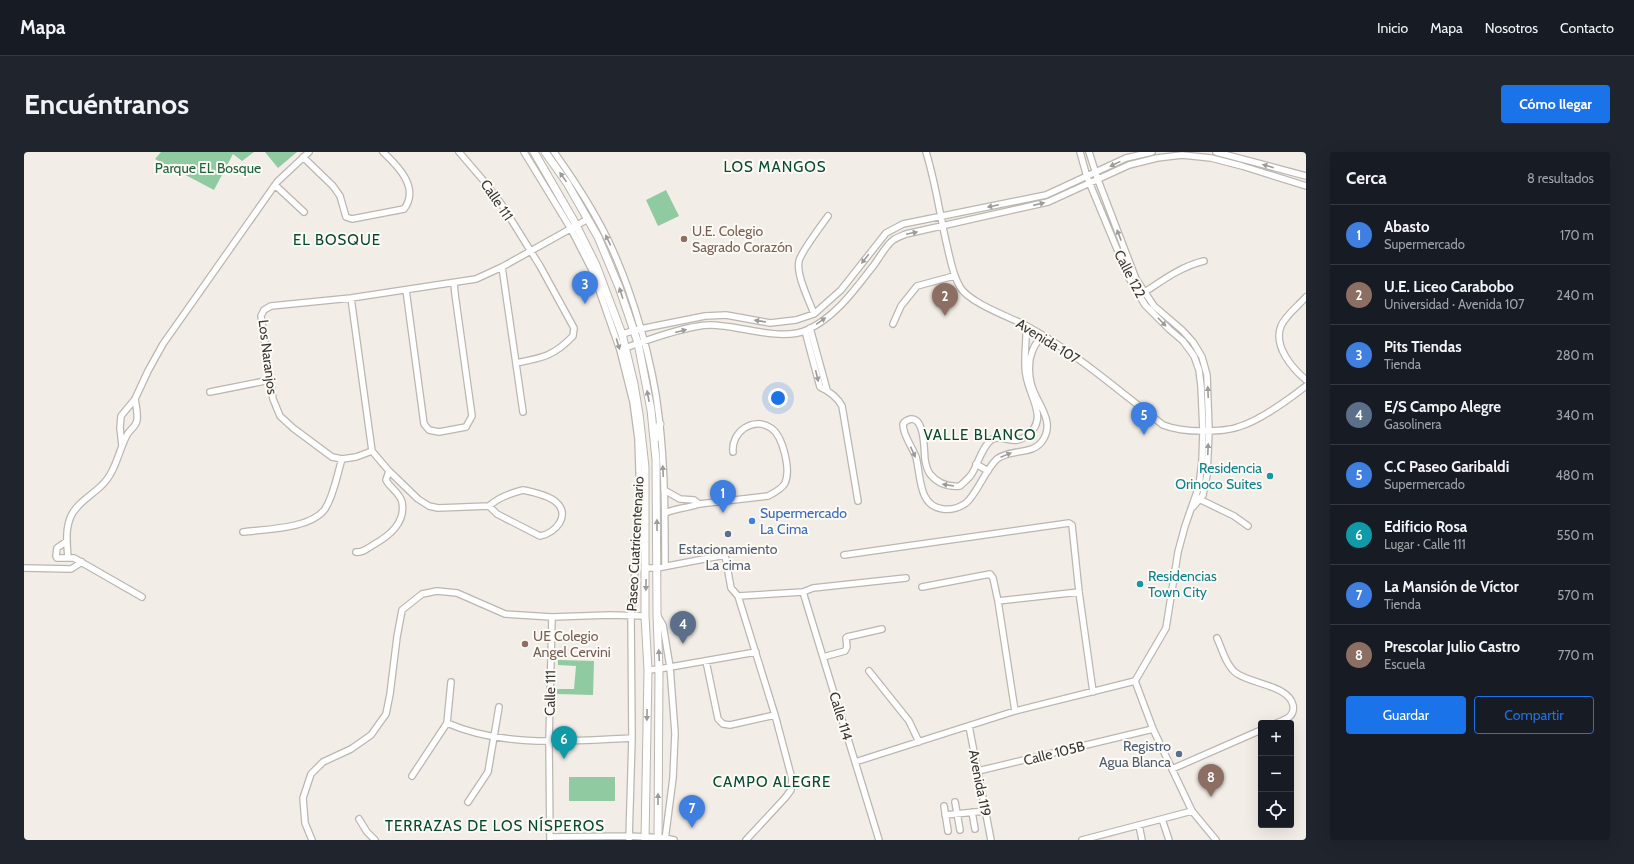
<!DOCTYPE html>
<html lang="es">
<meta charset="utf-8">
<style>
body{margin:0;font-family:Cabin,sans-serif;background:#20242c;color:#f1f3f6}
.controls{position:absolute;right:12px;bottom:12px;display:grid;overflow:hidden;border-radius:4px;box-shadow:0 4px 16px #0002}
.controls button{width:36px;height:36px;display:grid;place-items:center;padding:0;border:0;border-bottom:1px solid #363941;background:#171b24;color:#f1f3f6;font:20px sans-serif}
.you{position:absolute;left:754px;top:246px;width:14px;height:14px;margin:-10px;border:3px solid #fff;border-radius:50%;background:#1a73e8;box-shadow:0 0 0 6px #1a73e833}
.badge{display:grid;place-items:center;width:26px;height:26px;border-radius:50%;background:#1a73e8;color:#fff;font-size:13px;font-weight:700}
.pin{position:absolute;translate:-50% -33px;filter:drop-shadow(0 1px 2px #0008)}
.pin::after{content:'';position:absolute;top:21px;width:14px;height:12px;background:inherit;clip-path:polygon(0 0,100% 0,50% 100%)}
.list{margin:0;padding:0;list-style:none}
h2{display:flex;justify-content:space-between;align-items:center;height:52px;margin:0;padding:0 16px;font-size:17px}
h2 small{font-size:13px;font-weight:400;color:#9ea1a6}
.list li{display:grid;grid-template-columns:26px 1fr auto;gap:12px;align-items:center;box-sizing:border-box;height:60px;padding:0 16px;border-top:1px solid #363941}
.list b{display:block;font-size:15px;white-space:nowrap}
.list p{margin:0;font-size:13px;white-space:nowrap;color:#9ea1a6}
.list em{font-size:13px;font-style:normal;color:#9ea1a6}
.actions{display:flex;gap:8px;padding:12px 16px}
.actions a{flex:1;padding:9px 0;border:1px solid #1a73e8;border-radius:4px;text-align:center;font-size:14px;color:#1a73e8}
.actions .main{background:#1a73e8;color:#fff}
.icon{flex:none;width:22px;height:22px;fill:none;stroke:currentColor;stroke-width:2;stroke-linecap:round;stroke-linejoin:round}
.map{position:relative;flex:none;width:1282px;height:688px;overflow:hidden;border-radius:4px}
header{display:flex;align-items:center;gap:24px;box-sizing:border-box;height:56px;padding:0 20px;background:#171b24;border-bottom:1px solid #363941}
header strong{font-size:19px}
nav{display:flex;gap:22px;margin-inline-start:auto;font-size:14px}
.intro{display:flex;align-items:center;justify-content:space-between;box-sizing:border-box;height:96px;padding:0 24px}
h1{margin:0;font-size:28px}
.button{padding:10px 18px;border-radius:4px;background:#1a73e8;color:#fff;font-size:14px;font-weight:700}
main{display:flex;gap:24px;padding:0 24px}
aside{flex:1;background:#171b24;border-radius:4px;box-shadow:0 4px 16px #0002}
.map>svg:first-child{display:block}
.green{fill:#90caa0}
.lines{fill:none;stroke-linecap:round;stroke-linejoin:round}
.minor-casing{stroke:#bbb6b0;stroke-width:8}
.tertiary-casing{stroke:#bbb6b0;stroke-width:9}
.minor{stroke:#fff;stroke-width:5.5}
.tertiary{stroke:#fff;stroke-width:7}
.oneway{fill:#9c9b9a}
.education-dot{fill:#8d6e63;stroke:#fefaf5;stroke-width:1.5}
.culture-dot{fill:#0f9aa8;stroke:#fefaf5;stroke-width:1.5}
.shop-dot{fill:#3f7fe0;stroke:#fefaf5;stroke-width:1.5}
.service-dot{fill:#5c6f8a;stroke:#fefaf5;stroke-width:1.5}
.labels{text-anchor:middle;stroke-width:4;stroke-linejoin:round;paint-order:stroke}
.park-label{font-size:14px;fill:#1f653a;stroke:#fefaf5}
.street-label{font-size:14px;fill:#393735;stroke:#fefaf5}
.education-label{font-size:14px;fill:#785e54;stroke:#fefaf5;text-anchor:start}
.culture-label{font-size:14px;fill:#0d838f;stroke:#fefaf5;text-anchor:end}
.shop-label{font-size:14px;fill:#366cbe;stroke:#fefaf5;text-anchor:start}
.service-label{font-size:14px;fill:#4e5e75;stroke:#fefaf5}
.neighbourhood-label{font-size:15px;letter-spacing:1px;fill:#044b30;stroke:#fefaf5}
</style>
<header>
<strong>Mapa</strong>
<nav><a>Inicio</a><a>Mapa</a><a>Nosotros</a><a>Contacto</a></nav>
</header>
<div class="intro"><h1>Encuéntranos</h1><a class="button">Cómo llegar</a></div>
<main>
<div class="map">
<svg width="1282" height="688" viewBox="0 0 1282 688">
<rect width="100%" height="100%" fill="#f2ede6"/>
<path class="green" d="M137 0H230L218 9 209 2 190 38 131 7Z
M241 0H273L254 16Z
M642 38 655 64 634 74 622 48Z
M534 508 570 509 569 543 533 542V537H550L552 514 534 513Z
M545 625H591V649H545Z"/>
<g class="lines">
<defs>
<path id="minor" d="M435 0 459 28 478 53 516 114 550 176 549 184C530 204 518 206 492 211
M500 0 547 77 568 118 596 198 609 250 614 287 616 348 615 373 607 463 608 586 605 688
M530 0C550 28 569 57 584 88 608 138 629 210 635 265 641 315 641 365 641 414
M902 0C912 32 916 65 924 98 927 111 929 123 936 135 944 150 985 165 1001 173 1051 200 1094 238 1139 273 1152 278 1163 279 1178 279 1190 279 1203 279 1214 275 1236 269 1264 248 1282 234
M1056 0 1063 25 1105 126 1121 153 1145 177 1159 189 1170 204 1175 218 1177 234 1179 279 1178 309 1175 334 1161 374 1154 400 1142 476 1111 529 1129 577 1168 659 1192 688
M1065 0 1074 28 1112 127 1130 154 1158 178 1169 190 1178 205 1183 223 1185 279 1183 323 1179 343 1169 355
M1192 0 1282 24
M279 5 309 34 316 44 322 65 328 67 380 57C396 36 374 14 359 0
M251 33 280 60
M478 115 499 260
M382 138 400 272 405 278 415 280 442 275 448 264 431 142 430 131
M1121 140C1139 128 1158 114 1180 109
M1282 145C1274 154 1261 164 1257 174 1249 194 1268 216 1282 228
M327 146 348 299 365 319 394 347 405 354 414 356 465 354
M790 162C785 148 772 123 775 109 777 100 797 74 804 64
M869 172 877 154 893 134 930 124
M1002 174C1003 191 999 207 1002 223 1005 246 1028 269 999 286 989 293 976 281 967 288 957 296 954 313 947 323 944 327 940 330 936 334 924 335 914 332 906 322 903 318 902 313 901 308 900 299 901 266 887 267 883 268 881 269 879 272 879 284 888 294 892 305 897 324 894 354 919 357 927 358 935 356 942 351 953 342 961 318 973 307 987 296 1009 304 1019 288 1032 268 1011 250 1007 231 1005 224 1005 215 1006 207 1008 198 1011 190 1019 184
M786 176 803 238
M781 179 796 235C805 239 813 245 818 254L834 349
M598 182 616 177 681 164 702 163 746 171 772 168 790 162 817 138 862 81 879 72 1022 43 1102 6 1128 0
M601 196C623 188 664 173 686 173 716 173 756 190 783 178 812 165 831 137 850 113 856 105 861 95 868 89 871 86 877 84 882 82L1024 50 1105 13 1133 6 1158 3 1187 6 1218 14 1282 34
M186 240 246 228
M98 294 96 276 97 264 111 247 124 219 139 192 253 30 285 0
M348 299 332 305 318 307 308 305 269 276 256 264 249 247 237 164 240 158 247 154 327 146 452 127 478 115 564 67
M952 312 964 319
M499 338C509 340 524 343 532 350 547 363 532 381 516 384L473 362 465 354C475 345 487 341 499 338Z
M640 338 656 347 670 348 675 352
M1173 346 1210 364 1224 374
M641 361C652 356 664 356 675 352L744 344C750 341 758 337 761 331 767 318 759 284 747 276 729 264 707 280 709 300
M219 380C241 377 287 377 301 357 310 343 313 323 318 307
M43 389 33 396 32 404 33 406H50L118 445
M332 400C338 401 343 397 349 393 365 384 382 371 378 350 376 341 366 336 362 328L365 319
M820 403 1045 371 1048 373 1055 440 1069 540
M44 406C43 392 41 377 47 364 53 351 68 343 77 334 92 320 94 300 103 283 106 277 112 275 113 268 114 261 112 254 111 247
M0 416 47 417 58 410
M622 416H633L701 403 707 436 714 444
M898 435 966 422 969 426 974 449
M779 440 855 688
M633 463 639 473 646 515 651 581 649 626 641 688
M1193 486C1198 497 1202 513 1212 521 1227 532 1264 533 1269 553 1271 565 1262 567 1253 571
M799 505 821 499 823 495 822 486 823 485 858 477
M682 509 694 567 699 572 706 573 751 563
M624 518 635 517 732 500
M845 519 885 569 895 590
M991 559 974 449 1055 440
M423 571C480 596 546 589 608 586
M945 574 967 688
M831 610 991 559 1111 529
M1148 617 1237 578
M954 619 1129 577
M388 624 423 571 427 530
M444 650 464 620 475 555
M931 650 936 678
M920 654 924 679
M948 660 951 677
M921 663 962 659
M335 667 343 680 351 688
M1138 667 1145 688
M1115 673 1118 688
M526 685 605 684 641 686 650 688
M288 688 281 671 279 646 287 622 299 610 327 597 347 583 362 562 366 542 373 485 378 458 398 442 413 439 433 441 481 462 528 465 586 463 621 464
M526 688 525 588 528 465
M722 688 761 646 767 638 768 627 751 563 714 444 779 440 789 436 882 426
M1058 688 1168 659"/>
<path id="tertiary" d="M510 0 550 69 572 113 598 182 610 232 615 262 621 315V464L624 518 621 688
M521 0 543 31 574 85 595 135 614 191 627 258 632 308 633 463 635 517 634 688
M632 286 636 272"/>
</defs>
<use href="#minor" class="minor-casing"/>
<use href="#tertiary" class="tertiary-casing"/>
<use href="#minor" class="minor"/>
<use href="#tertiary" class="tertiary"/>
</g>
<defs><path id="oneway-solid" d="M-6-.8H1V-3.2L6.5 0L1 3.2V.8H-6Z"/></defs>
<g class="oneway">
<use href="#oneway-solid" transform="translate(1091 12) rotate(154)"/>
<use href="#oneway-solid" transform="translate(1244 14) rotate(-164)"/>
<use href="#oneway-solid" transform="translate(539 25) rotate(-126)"/>
<use href="#oneway-solid" transform="translate(1015 52) rotate(-13)"/>
<use href="#oneway-solid" transform="translate(969 54) rotate(168)"/>
<use href="#oneway-solid" transform="translate(888 81) rotate(-12)"/>
<use href="#oneway-solid" transform="translate(1095 83) rotate(-111)"/>
<use href="#oneway-solid" transform="translate(584 88) rotate(-116)"/>
<use href="#oneway-solid" transform="translate(841 107) rotate(128)"/>
<use href="#oneway-solid" transform="translate(597 141) rotate(-108)"/>
<use href="#oneway-solid" transform="translate(736 169) rotate(-171)"/>
<use href="#oneway-solid" transform="translate(797 169) rotate(-35)"/>
<use href="#oneway-solid" transform="translate(1138 170) rotate(46)"/>
<use href="#oneway-solid" transform="translate(657 179) rotate(-15)"/>
<use href="#oneway-solid" transform="translate(594 192) rotate(73)"/>
<use href="#oneway-solid" transform="translate(793 224) rotate(76)"/>
<use href="#oneway-solid" transform="translate(1184 240) rotate(-92)"/>
<use href="#oneway-solid" transform="translate(624 244) rotate(-101)"/>
<use href="#oneway-solid" transform="translate(1184 297) rotate(-88)"/>
<use href="#oneway-solid" transform="translate(889 300) rotate(65)"/>
<use href="#oneway-solid" transform="translate(982 303) rotate(-22)"/>
<use href="#oneway-solid" transform="translate(639 319) rotate(-93)"/>
<use href="#oneway-solid" transform="translate(924 333) rotate(-171)"/>
<use href="#oneway-solid" transform="translate(633 373) rotate(-90)"/>
<use href="#oneway-solid" transform="translate(622 433) rotate(91)"/>
<use href="#oneway-solid" transform="translate(635 503) rotate(-93)"/>
<use href="#oneway-solid" transform="translate(623 563) rotate(91)"/>
<use href="#oneway-solid" transform="translate(634 647) rotate(-90)"/>
</g>
<g class="education-dot">
<circle cx="660" cy="87" r="4"/>
<circle cx="501" cy="492" r="4"/>
</g>
<g class="culture-dot">
<circle cx="1246" cy="324" r="4"/>
<circle cx="1116" cy="432" r="4"/>
</g>
<circle class="shop-dot" cx="728" cy="369" r="4"/>
<g class="service-dot">
<circle cx="704" cy="382" r="4"/>
<circle cx="1155" cy="602" r="4"/>
</g>
<g class="labels">
<g class="park-label">
<text x="184" y="21">Parque EL Bosque</text>
</g>
<g class="street-label">
<text transform="translate(473 48) rotate(56)" y="5">Calle 111</text>
<text transform="translate(1106 122) rotate(63)" y="5">Calle 122</text>
<text transform="translate(1024 189) rotate(32)" y="5">Avenida 107</text>
<text transform="translate(244 205) rotate(83)" y="5">Los Naranjos</text>
<text transform="translate(611 392) rotate(-87)" y="5">Paseo Cuatricentenario</text>
<text transform="translate(526 541) rotate(-89)" y="5">Calle 111</text>
<text transform="translate(817 564) rotate(73)" y="5">Calle 114</text>
<text transform="translate(1030 601) rotate(-14)" y="5">Calle 105B</text>
<text transform="translate(956 631) rotate(79)" y="5">Avenida 119</text>
</g>
<g class="education-label">
<text x="668" y="84">U.E. Colegio<tspan x="668" dy="16">Sagrado Corazón</tspan></text>
<text x="509" y="489">UE Colegio<tspan x="509" dy="16">Angel Cervini</tspan></text>
</g>
<g class="culture-label">
<text x="1238" y="321">Residencia<tspan x="1238" dy="16">Orinoco Suites</tspan></text>
<text x="1124" y="429" text-anchor="start">Residencias<tspan x="1124" dy="16">Town City</tspan></text>
</g>
<g class="shop-label">
<text x="736" y="366">Supermercado<tspan x="736" dy="16">La Cima</tspan></text>
</g>
<g class="service-label">
<text x="704" y="402">Estacionamiento<tspan x="704" dy="16">La cima</tspan></text>
<text x="1147" y="599" text-anchor="end">Registro<tspan x="1147" dy="16">Agua Blanca</tspan></text>
</g>
<g class="neighbourhood-label">
<text x="751" y="20">LOS MANGOS</text>
<text x="313" y="93">EL BOSQUE</text>
<text x="956" y="288">VALLE BLANCO</text>
<text x="748" y="635">CAMPO ALEGRE</text>
<text x="471" y="679">TERRAZAS DE LOS NÍSPEROS</text>
</g>
</g>
</svg>
<div class="controls">
<button>+</button>
<button>−</button>
<button><svg class="icon" aria-label="locate" viewBox="0 0 24 24"><circle cx="12" cy="12" r="6"/><path d="M12 2v4M12 18v4M2 12h4M18 12h4"/></svg></button>
</div>
<div class="you"></div>
<div class="pin badge" style="left:699px;top:361px;background:#3f7fe0">1</div>
<div class="pin badge" style="left:921px;top:164px;background:#8d6e63">2</div>
<div class="pin badge" style="left:561px;top:152px;background:#3f7fe0">3</div>
<div class="pin badge" style="left:659px;top:492px;background:#5c6f8a">4</div>
<div class="pin badge" style="left:1120px;top:283px;background:#3f7fe0">5</div>
<div class="pin badge" style="left:540px;top:607px;background:#0f9aa8">6</div>
<div class="pin badge" style="left:668px;top:676px;background:#3f7fe0">7</div>
<div class="pin badge" style="left:1187px;top:645px;background:#8d6e63">8</div>
</div>
<aside>
<h2>Cerca<small>8 resultados</small></h2>
<ul class="list">
<li><span class="badge" style="background:#3f7fe0">1</span><div><b>Abasto</b><p>Supermercado</p></div><em>170 m</em></li>
<li><span class="badge" style="background:#8d6e63">2</span><div><b>U.E. Liceo Carabobo</b><p>Universidad · Avenida 107</p></div><em>240 m</em></li>
<li><span class="badge" style="background:#3f7fe0">3</span><div><b>Pits Tiendas</b><p>Tienda</p></div><em>280 m</em></li>
<li><span class="badge" style="background:#5c6f8a">4</span><div><b>E/S Campo Alegre</b><p>Gasolinera</p></div><em>340 m</em></li>
<li><span class="badge" style="background:#3f7fe0">5</span><div><b>C.C Paseo Garibaldi</b><p>Supermercado</p></div><em>480 m</em></li>
<li><span class="badge" style="background:#0f9aa8">6</span><div><b>Edificio Rosa</b><p>Lugar · Calle 111</p></div><em>550 m</em></li>
<li><span class="badge" style="background:#3f7fe0">7</span><div><b>La Mansión de Víctor</b><p>Tienda</p></div><em>570 m</em></li>
<li><span class="badge" style="background:#8d6e63">8</span><div><b>Prescolar Julio Castro</b><p>Escuela</p></div><em>770 m</em></li>
</ul>
<div class="actions"><a class="main">Guardar</a><a>Compartir</a></div>
</aside>
</main>
